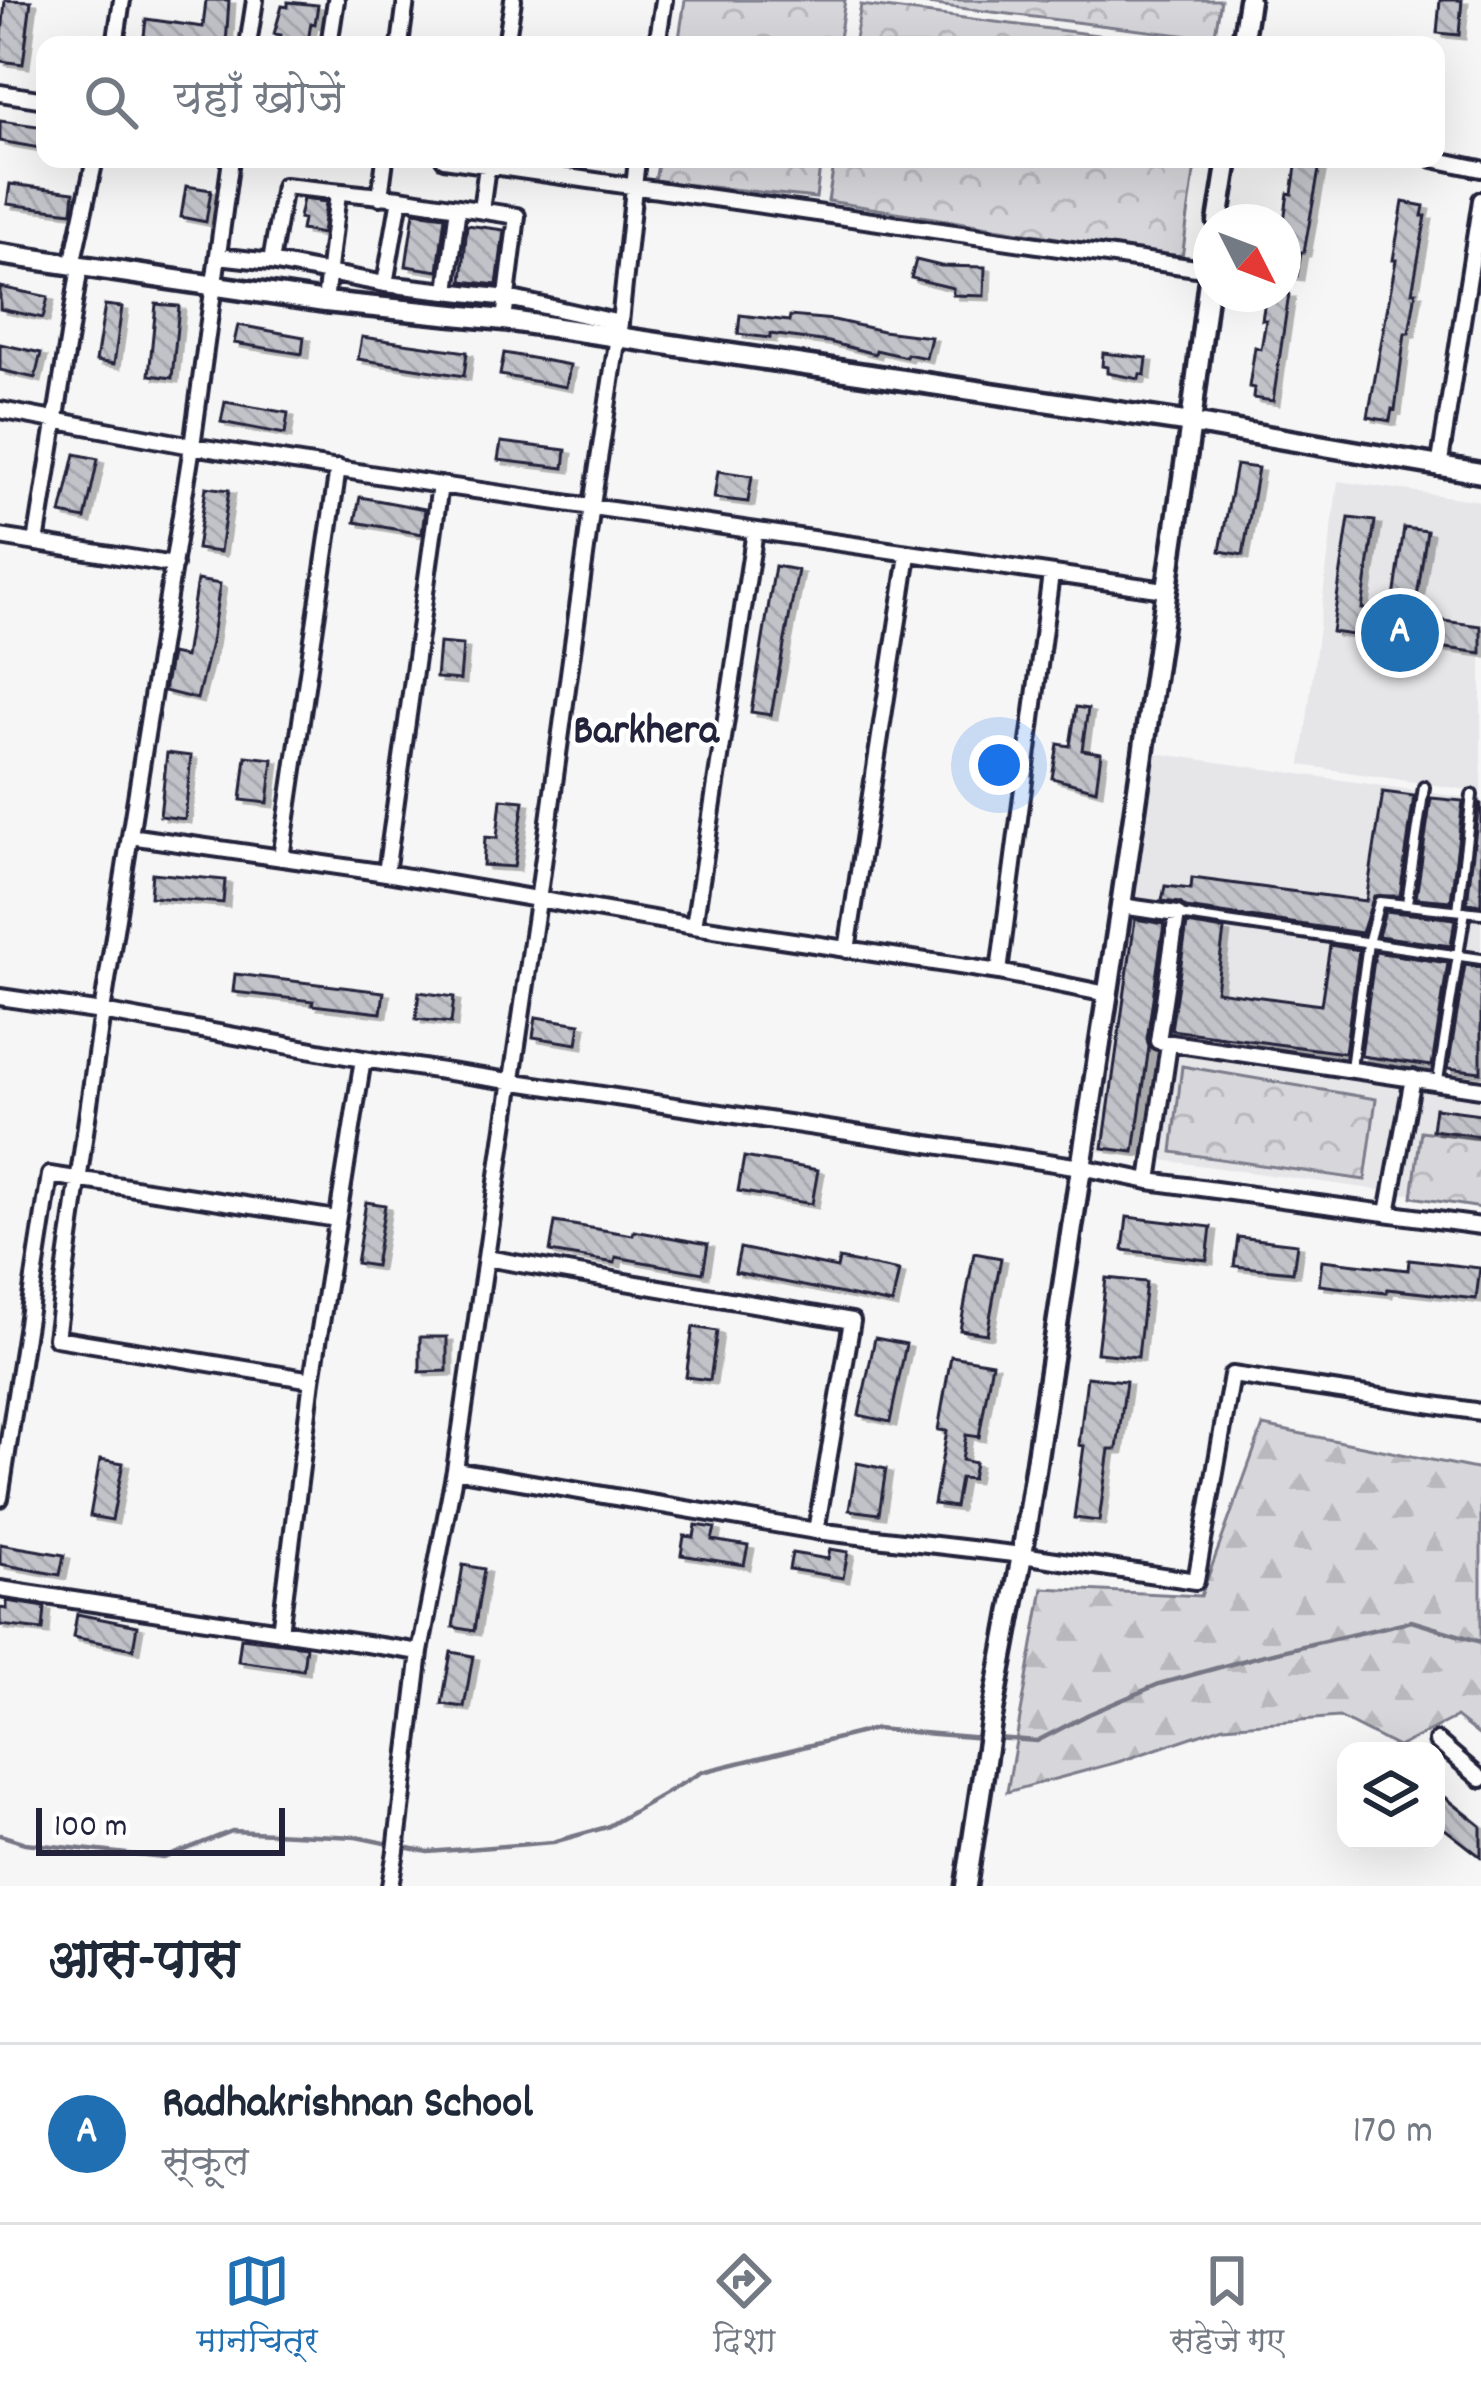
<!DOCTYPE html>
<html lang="hi">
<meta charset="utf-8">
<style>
body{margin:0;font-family:Dekko,"Playpen Sans Deva",sans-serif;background:#f6f6f7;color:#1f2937}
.controls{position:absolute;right:36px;bottom:36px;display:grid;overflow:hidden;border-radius:24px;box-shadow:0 12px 48px #0002}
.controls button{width:108px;height:108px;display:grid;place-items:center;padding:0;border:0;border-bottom:3px solid #e0e1e3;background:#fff;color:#1f2937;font:60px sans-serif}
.compass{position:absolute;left:1193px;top:204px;width:108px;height:108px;border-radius:50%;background:#fff;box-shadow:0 12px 48px #0002;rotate:132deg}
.scale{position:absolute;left:36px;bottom:30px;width:249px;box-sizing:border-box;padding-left:12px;border:6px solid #22223b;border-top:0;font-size:33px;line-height:42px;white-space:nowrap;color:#22223b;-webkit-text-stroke:9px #fff;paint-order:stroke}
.you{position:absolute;left:999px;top:765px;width:42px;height:42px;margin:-30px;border:9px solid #fff;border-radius:50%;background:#1a73e8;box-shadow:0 0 0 18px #1a73e833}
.badge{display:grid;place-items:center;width:78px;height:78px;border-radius:50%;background:#1f6fb2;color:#fff;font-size:39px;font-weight:700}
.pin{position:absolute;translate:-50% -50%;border:6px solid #fff;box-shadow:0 3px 12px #0006}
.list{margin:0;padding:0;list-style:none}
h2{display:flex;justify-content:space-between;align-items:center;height:156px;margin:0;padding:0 48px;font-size:51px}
h2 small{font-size:39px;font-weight:400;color:#747a83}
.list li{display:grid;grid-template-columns:78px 1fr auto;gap:36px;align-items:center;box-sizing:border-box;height:180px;padding:0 48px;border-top:3px solid #e0e1e3}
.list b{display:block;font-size:45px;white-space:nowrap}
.list p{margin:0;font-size:39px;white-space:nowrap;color:#747a83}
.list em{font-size:39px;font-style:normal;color:#747a83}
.icon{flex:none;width:66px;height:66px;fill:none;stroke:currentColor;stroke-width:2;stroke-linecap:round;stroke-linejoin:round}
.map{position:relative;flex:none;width:1481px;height:1886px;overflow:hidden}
.search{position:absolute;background:#fff;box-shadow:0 12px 48px #0002;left:36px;right:36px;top:36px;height:132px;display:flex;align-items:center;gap:30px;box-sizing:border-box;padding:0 42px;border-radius:24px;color:#747a83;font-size:45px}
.sheet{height:336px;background:#fff}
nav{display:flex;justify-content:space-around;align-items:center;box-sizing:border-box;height:168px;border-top:3px solid #e0e1e3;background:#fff;font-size:33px;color:#747a83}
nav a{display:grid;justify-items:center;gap:6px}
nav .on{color:#1f6fb2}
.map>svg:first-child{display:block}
.built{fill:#e6e6e9}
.forest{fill:url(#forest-firs);stroke:#7c7c8b;stroke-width:3}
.park{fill:url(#park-crowns);stroke:#7c7c8b;stroke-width:3}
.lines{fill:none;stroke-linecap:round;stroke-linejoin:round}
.stream{stroke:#767685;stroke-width:4.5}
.building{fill:url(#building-back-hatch);stroke:#22223b;stroke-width:3;filter:url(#shadow)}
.lane-casing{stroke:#22223b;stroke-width:16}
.street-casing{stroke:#22223b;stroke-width:22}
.secondary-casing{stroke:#22223b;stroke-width:27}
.lane{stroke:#fff;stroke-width:8}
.street{stroke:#fff;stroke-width:14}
.secondary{stroke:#fff;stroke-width:18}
.labels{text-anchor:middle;stroke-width:9;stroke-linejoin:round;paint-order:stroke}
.neighbourhood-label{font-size:42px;font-weight:bold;fill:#22223b;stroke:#fff}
</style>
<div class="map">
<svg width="1481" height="1886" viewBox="0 0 1481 1886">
<defs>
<pattern id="forest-firs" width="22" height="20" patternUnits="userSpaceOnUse" patternTransform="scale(3)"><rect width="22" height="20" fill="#d7d7db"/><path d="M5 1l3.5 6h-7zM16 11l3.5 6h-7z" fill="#b8b8bd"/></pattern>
<pattern id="park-crowns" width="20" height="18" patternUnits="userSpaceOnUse" patternTransform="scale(3)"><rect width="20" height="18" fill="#d7d7db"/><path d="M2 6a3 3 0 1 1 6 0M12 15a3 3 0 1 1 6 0" fill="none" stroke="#b8b8bd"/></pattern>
<pattern id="building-back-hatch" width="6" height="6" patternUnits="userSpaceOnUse" patternTransform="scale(3)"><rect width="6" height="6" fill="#c2c2c9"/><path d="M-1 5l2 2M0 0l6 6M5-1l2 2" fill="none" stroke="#a6a6ae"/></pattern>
<filter id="shadow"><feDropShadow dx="6" dy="4" stdDeviation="0" flood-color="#0004"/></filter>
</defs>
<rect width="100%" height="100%" fill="#f6f6f7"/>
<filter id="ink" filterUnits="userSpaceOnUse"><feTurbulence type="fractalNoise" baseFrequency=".00833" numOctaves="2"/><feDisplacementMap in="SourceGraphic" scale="24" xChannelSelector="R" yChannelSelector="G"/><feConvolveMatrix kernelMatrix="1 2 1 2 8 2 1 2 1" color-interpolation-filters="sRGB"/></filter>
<g filter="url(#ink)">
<path class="built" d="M1338 481 1481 501V792L1301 765Z
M1155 753 1481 800V1204L1096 1151Z"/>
<path class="forest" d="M1263 1426 1481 1470V1737L1456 1717 1398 1747 1339 1717 1224 1726 1118 1762 1007 1792 1043 1588 1201 1596Z"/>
<path class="park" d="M685 0H845L838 45H678Z
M894 0H1221L1214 39Z
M861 5 1176 45H854Z
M659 159H821L816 198 655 181Z
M835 159H1196L1182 258 828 201Z
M1182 1066 1376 1099 1365 1180 1172 1152Z
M1421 1131 1481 1139V1208L1412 1197Z"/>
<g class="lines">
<path class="stream" d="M995 1738 1037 1741 1089 1714 1159 1684 1260 1656 1411 1621 1481 1642
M0 1835 25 1843 164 1858 232 1831 356 1837 428 1852 553 1842 607 1827 702 1772 875 1729 983 1738"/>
</g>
<path class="building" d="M5 0 31 1 23 64 0 61Z
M206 0H229L226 45H143L146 19 203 27Z
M1440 0H1462L1459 35 1437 33Z
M288 2 318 5 315 24 311 23 308 41 300 40 299 45 280 42 281 35 274 34 282 6 288 7Z
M0 121 45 127V149L0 141Z
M1297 159H1321L1304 252H1301L1297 276 1283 274V228L1288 193 1292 194Z
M10 184 74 192 72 212 7 204Z
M186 186 211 190 206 222 181 217Z
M303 199 326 202 322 234 301 230 303 219 299 218Z
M1403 202 1424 206 1422 216H1426L1414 282 1412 292H1416L1409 333H1405L1395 410 1392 409 1390 421 1368 417 1396 260H1393Z
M414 212 445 216 438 271 406 266Z
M467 225 504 230 497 285 462 281Z
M916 260 941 266 985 267 984 296 953 295V288L911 278Z
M0 287 48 297 43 318 0 309Z
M1266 294H1289L1273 401 1253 398 1254 388 1249 387 1255 347 1261 349 1266 320H1262Z
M156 304 179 306 172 378 149 375Z
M105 305 122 307 114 364 96 361Z
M740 315 789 321 790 316 834 320 883 331 931 337 926 358 907 354 906 357 876 350 875 354 829 342 770 334V338L738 334Z
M238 325 304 337 302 354 234 343Z
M362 337 467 352 464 376 358 359Z
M0 344 41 353 35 378 0 370Z
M504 353 570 365 566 387 500 375Z
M1103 353 1147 358 1145 375 1140 374 1139 379 1107 373V367L1102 366Z
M225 402 288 413 285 434 221 422Z
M501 442 566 450 564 468 498 460Z
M75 454 98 459 85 519 61 514Z
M1236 465 1258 468 1243 555 1220 551Z
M718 471 752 476 748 502 714 498Z
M206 487 229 490 220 552 197 549Z
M360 497 425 509 422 534 355 522Z
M1349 518 1375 521 1362 609 1392 613 1404 528 1427 531 1414 617 1481 626V653L1332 632Z
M775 566 798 570 771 715 751 712Z
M197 580 220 584 211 643 197 699 164 691 171 654 185 657Z
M439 643 463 645 460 680 436 678Z
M1076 707 1088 709 1082 750 1101 753 1096 790 1052 778 1058 744 1070 746Z
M167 753 191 756 185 819 160 816Z
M246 756 273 759 268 803 241 800Z
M1383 792 1414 796 1400 896H1374L1362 933 1186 908 1180 903 1162 901 1165 886 1191 889 1192 878 1366 901Z
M1431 798 1463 801 1451 901 1416 898Z
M501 799 524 801 514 867 483 865 485 837 497 838Z
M1479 803 1481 804V905L1467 903Z
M152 873 225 880 223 903 150 897Z
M1385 911 1455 919 1451 946 1378 936Z
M1135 919 1164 924 1147 1039 1149 1047 1134 1152 1103 1148Z
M1187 924 1224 930 1216 991 1321 1005 1330 945 1359 950 1345 1053 1171 1030Z
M1375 952 1448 963 1432 1066 1361 1056Z
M1465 965 1481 967V1072L1448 1068Z
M235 974 384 992 381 1013 312 1005 313 1001 233 992Z
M419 992 454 997 451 1023 416 1019Z
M536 1017 580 1024 577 1044 533 1037Z
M1435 1108 1481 1114V1136L1432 1130Z
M744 1157 818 1170 812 1204 738 1191Z
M366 1202 385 1205 375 1266 356 1263Z
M1127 1217 1211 1227 1207 1260 1123 1250Z
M555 1222 633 1235 634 1231 708 1244 703 1273 616 1257 615 1263 550 1252Z
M1238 1237 1297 1244 1293 1272 1234 1266Z
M740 1248 837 1268 839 1259 899 1271 892 1304 735 1272Z
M974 1253 1001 1258 987 1334 960 1330Z
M1322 1260 1408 1270 1409 1260 1480 1268 1476 1299 1387 1289 1386 1293 1319 1285Z
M1106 1278 1146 1282 1138 1357 1097 1353Z
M693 1327 717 1331 710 1380 686 1377Z
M420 1337H447V1371L420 1372Z
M875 1338 906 1344 890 1422 859 1415Z
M951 1356 992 1363 979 1437 966 1435 962 1460 975 1463 972 1479 960 1478 955 1507 934 1504 947 1431 938 1430Z
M1087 1377 1126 1381 1117 1449H1109L1099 1521 1074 1518 1084 1446 1079 1445Z
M100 1459 123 1463 112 1520 90 1516Z
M857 1463 886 1469 879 1514 849 1510Z
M696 1525 715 1528 712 1540 748 1546 744 1565 681 1555 684 1536 694 1537Z
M0 1544 64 1555 60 1575 0 1564Z
M830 1549 848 1552 843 1578 789 1569 792 1553 828 1559Z
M463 1565 484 1569 474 1631 453 1627Z
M7 1601 45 1607 43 1630 0 1625V1608L7 1609Z
M77 1614 137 1626 133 1649 73 1637Z
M241 1638 306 1646 303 1670 238 1661Z
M451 1652 473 1656 464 1707 442 1704Z
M1436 1790 1481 1826V1857L1436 1822Z"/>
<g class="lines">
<defs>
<path id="lane" d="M1407 903 1424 787
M1458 910 1472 795
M1179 915 1481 959
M1351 1068 1368 943 1379 902 1481 913
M1438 1080 1465 911"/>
<path id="street" d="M115 45 122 0
M248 45 255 0
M329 45 336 0
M400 45 406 0
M506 45 513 0
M657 45 664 0
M0 93 45 100
M231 159 192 446 102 1012 56 1338 312 1380
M444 159 1210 270
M1433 159 1481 169
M380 197 385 159
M481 210 488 159
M218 256 271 262 385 284 508 298 620 323
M271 262 284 186 400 198 517 216 504 320
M72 265 95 159
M385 284 400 198
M447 291 458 207
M325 302 338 193
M0 410 192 446 440 485 1165 590
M1439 468 1481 200
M0 537 174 565
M36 543 80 266
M130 836 386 873 694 926 999 972 1107 994
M281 858 338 468
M386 873 440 485
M1121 906 1177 914 1158 1041 1481 1089
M694 926 755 531
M847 950 908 555
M999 972 1051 574
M0 997 102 1012 363 1059 1081 1167 1149 1181 1481 1226
M1149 1181 1169 1044
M1388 1213 1413 1078
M486 1258 852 1321 816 1531
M455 1470 816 1531 1022 1555 1196 1581 1232 1375 1481 1412
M0 1498 50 1175 337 1219
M0 1589 420 1652
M280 1632 312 1380 363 1059
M1437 1741 1481 1779
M390 1886 396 1851 420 1652 455 1470 538 901 592 505 620 323 637 159"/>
<path id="secondary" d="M1242 45 1249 0
M1218 222 1228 159
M0 254 325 302 504 320 1191 423 1481 473
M966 1886 991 1722 1022 1555 1121 906 1191 423 1211 264"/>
</defs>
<use href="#lane" class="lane-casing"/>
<use href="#street" class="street-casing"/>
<use href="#secondary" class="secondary-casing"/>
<use href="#lane" class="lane"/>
<use href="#street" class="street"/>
<use href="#secondary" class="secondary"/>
</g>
</g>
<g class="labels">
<g class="neighbourhood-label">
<text x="646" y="742">Barkhera</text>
</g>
</g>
</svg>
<div class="controls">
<button><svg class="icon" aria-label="layers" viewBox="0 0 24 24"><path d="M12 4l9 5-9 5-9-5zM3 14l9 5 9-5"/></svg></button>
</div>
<svg class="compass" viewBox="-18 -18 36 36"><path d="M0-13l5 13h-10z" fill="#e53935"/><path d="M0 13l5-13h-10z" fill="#747a83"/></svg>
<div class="scale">100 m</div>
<div class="you"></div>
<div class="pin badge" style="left:1400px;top:633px">A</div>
<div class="search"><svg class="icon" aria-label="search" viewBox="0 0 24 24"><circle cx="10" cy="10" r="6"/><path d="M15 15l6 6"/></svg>यहाँ खोजें</div>
</div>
<section class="sheet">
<h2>आस-पास<small></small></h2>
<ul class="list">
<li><span class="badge">A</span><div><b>Radhakrishnan School</b><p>स्कूल</p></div><em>170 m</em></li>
</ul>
</section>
<nav>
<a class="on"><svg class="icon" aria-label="map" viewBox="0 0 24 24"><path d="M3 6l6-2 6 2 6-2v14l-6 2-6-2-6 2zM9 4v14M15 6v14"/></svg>मानचित्र</a>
<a><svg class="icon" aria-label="directions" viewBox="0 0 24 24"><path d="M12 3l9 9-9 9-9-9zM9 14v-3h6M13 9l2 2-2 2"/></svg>दिशा</a>
<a><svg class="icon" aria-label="saved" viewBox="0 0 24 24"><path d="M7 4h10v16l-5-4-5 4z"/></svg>सहेजे गए</a>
</nav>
